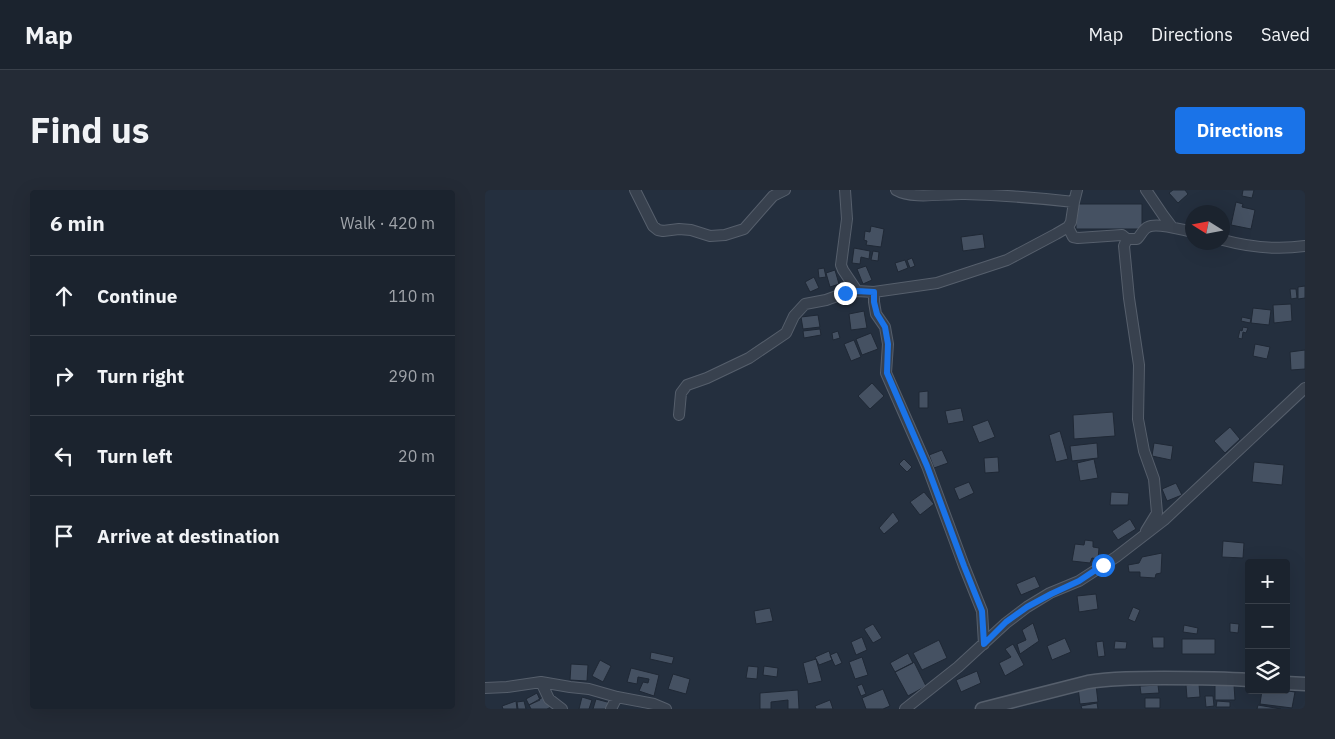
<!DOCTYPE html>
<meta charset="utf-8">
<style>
body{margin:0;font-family:"IBM Plex Sans",sans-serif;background:#242b36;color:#f1f3f6}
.controls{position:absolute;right:15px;bottom:15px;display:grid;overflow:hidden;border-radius:5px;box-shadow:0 5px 20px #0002}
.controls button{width:45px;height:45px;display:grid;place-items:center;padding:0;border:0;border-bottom:1px solid #39404a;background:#1b232e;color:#f1f3f6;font:25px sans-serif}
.compass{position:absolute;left:700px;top:15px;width:45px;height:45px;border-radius:50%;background:#1b232e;box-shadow:0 5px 20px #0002;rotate:281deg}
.stop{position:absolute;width:15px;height:15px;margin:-11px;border:4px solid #1a73e8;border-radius:50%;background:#fff}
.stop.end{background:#1a73e8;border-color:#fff;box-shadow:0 1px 5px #0008}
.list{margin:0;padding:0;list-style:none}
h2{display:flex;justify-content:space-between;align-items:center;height:65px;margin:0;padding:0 20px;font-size:21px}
h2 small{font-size:16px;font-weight:400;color:#a0a4aa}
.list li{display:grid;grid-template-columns:32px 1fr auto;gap:15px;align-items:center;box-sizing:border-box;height:80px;padding:0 20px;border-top:1px solid #39404a}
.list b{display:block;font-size:19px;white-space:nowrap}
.list em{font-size:16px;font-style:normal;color:#a0a4aa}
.icon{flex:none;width:28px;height:28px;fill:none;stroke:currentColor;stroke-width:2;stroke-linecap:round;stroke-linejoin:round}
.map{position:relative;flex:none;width:820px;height:519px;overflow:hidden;border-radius:5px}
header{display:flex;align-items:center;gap:30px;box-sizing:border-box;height:70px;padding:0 25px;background:#1b232e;border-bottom:1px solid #39404a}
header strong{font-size:24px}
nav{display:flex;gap:28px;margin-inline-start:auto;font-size:18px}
.intro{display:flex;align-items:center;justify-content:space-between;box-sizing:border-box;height:120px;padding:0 30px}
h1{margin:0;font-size:35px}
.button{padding:12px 22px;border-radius:5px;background:#1a73e8;color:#fff;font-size:18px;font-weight:700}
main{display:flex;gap:30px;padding:0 30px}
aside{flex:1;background:#1b232e;border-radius:5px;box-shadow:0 5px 20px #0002}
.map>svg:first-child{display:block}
.building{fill:#455162;stroke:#1f2835}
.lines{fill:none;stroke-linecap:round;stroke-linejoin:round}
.minor-casing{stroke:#565f6c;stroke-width:12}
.tertiary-casing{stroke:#565f6c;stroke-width:15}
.minor{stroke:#38414e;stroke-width:10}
.tertiary{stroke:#38414e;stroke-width:12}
.route{stroke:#1a73e8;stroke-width:6}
</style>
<header>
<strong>Map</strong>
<nav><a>Map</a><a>Directions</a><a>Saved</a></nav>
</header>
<div class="intro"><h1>Find us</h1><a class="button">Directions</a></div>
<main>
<aside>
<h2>6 min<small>Walk · 420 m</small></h2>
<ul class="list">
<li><svg class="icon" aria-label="ahead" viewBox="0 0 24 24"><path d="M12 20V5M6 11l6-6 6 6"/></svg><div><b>Continue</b></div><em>110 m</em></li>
<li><svg class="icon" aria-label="right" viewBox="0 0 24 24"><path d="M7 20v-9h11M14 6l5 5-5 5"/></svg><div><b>Turn right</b></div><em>290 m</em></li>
<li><svg class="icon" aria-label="left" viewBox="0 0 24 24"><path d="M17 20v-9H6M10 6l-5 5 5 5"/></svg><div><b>Turn left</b></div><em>20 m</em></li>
<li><svg class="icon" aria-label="arrive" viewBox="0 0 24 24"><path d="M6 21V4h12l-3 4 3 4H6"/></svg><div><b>Arrive at destination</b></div></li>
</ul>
</aside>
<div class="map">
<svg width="820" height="519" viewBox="0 0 820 519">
<rect width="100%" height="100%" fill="#242f3e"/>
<path class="building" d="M688 0H700L703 4 693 13 684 3Z
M758 0H769L767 8 757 6Z
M751 12 758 14 757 17 770 20 766 39 746 35Z
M591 14H657V39H591Z
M386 36 399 39 396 57 381 55 382 51 379 50 380 41 385 42Z
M498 44 500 58 478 61 476 47Z
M369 58 385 61 384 69 376 67 375 74 367 73Z
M388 61 394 62 393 71 386 70Z
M427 68 430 76 425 78 422 70Z
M420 70 423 78 413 82 410 73Z
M381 76 387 90 378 94 372 79Z
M339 78 341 87 334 88 333 79Z
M350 80 354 94 345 97 341 83Z
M329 87 334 98 325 102 320 92Z
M820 96V108L813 109V97Z
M805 99H811L812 108 806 109Z
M806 114 807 131 789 133 788 115Z
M768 118 786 120 784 135 766 133Z
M379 121 382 138 366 140 364 124Z
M333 125 335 137 318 139 316 127Z
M757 127 766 129 765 133 756 131Z
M758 137 763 138 761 143 758 142 757 149 753 148 755 140 757 141Z
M335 139 336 145 319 148 318 141Z
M353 141 355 148 348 150 347 143Z
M386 143 393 159 377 165 371 149Z
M369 150 376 167 366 171 359 154Z
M770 154 785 157 782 169 768 166Z
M820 160V179L806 180 805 162Z
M387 193 399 206 385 219 373 206Z
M443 201V218H434V202Z
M476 218 479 231 463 234 460 221Z
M628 222 630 246 589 249 588 225Z
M503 230 510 247 494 253 487 236Z
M745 237 755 249 740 263 729 251Z
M575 241 583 269 571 272 564 245Z
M612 253 613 268 587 271 585 256Z
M669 253 688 256 686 270 667 266Z
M457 260 463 273 449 278 444 265Z
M513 267 514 282 500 283 499 268Z
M419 269 427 277 422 282 414 274Z
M609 269 613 288 595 291 592 273Z
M769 272 799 275 797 295 767 292Z
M484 292 489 303 474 310 469 298Z
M691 293 697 305 682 311 677 299Z
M439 302 449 314 435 325 425 312Z
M626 302 644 303 643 315H625Z
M408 322 414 331 399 344 394 338Z
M645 329 651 339 633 350 627 341Z
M600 350 608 351V357L614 358 613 369 607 368 605 373 587 371 590 354 599 355Z
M738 351 759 353 758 368 737 367Z
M677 363 676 383 671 384 670 388 655 387V382H644L643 375 654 373 657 367Z
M550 386 555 397 536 405 531 394Z
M611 404 613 419 594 422 592 406Z
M648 417 655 420 650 432 643 429Z
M285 418 288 431 271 434 269 421Z
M548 433 554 451 535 464 532 454 541 450 537 440Z
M745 433 754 434 753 443 745 442Z
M388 434 397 448 388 453 379 439Z
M699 435 713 438 712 444 698 442Z
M377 447 382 460 371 465 366 452Z
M667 447H679V458H668Z
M580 448 586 462 567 470 562 456Z
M697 449H730V464H697Z
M454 450 462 468 437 480 428 463Z
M618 451 620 466 613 467 611 452Z
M630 451 642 452 641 459H629Z
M528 454 539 475 520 486 514 473 526 467 520 459Z
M344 461 347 470 334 475 330 467Z
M166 462 189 467 187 474 165 469Z
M352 462 357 473 350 476 345 465Z
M423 463 428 473 410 482 405 473Z
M377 467 383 485 370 489 364 472Z
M331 469 337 491 323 494 318 473Z
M115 470 126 476 118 492 107 486Z
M429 472 441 496 423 506 410 482Z
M86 474 103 475 102 491 85 490Z
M263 476 273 477 272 489 261 488Z
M279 476 293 478 292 487 278 485Z
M146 478 174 485 169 506 154 501 158 492 163 493 164 489 153 487 152 494 142 492Z
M492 481 496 493 476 502 471 490Z
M188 484 205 489 201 504 183 499Z
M377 494 381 504 376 506 372 496Z
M714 494 715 507 702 508 701 495Z
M611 495 613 512 595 514 593 497Z
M673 495 674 503 656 504 655 496Z
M730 495H749L750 510H730Z
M398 499 405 516 398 519H381L377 508Z
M313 500 314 519H303V510L286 512V519H275V503Z
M777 500H796L810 502 807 518 775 514Z
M52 503 55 510 44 515 41 509Z
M60 506 66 517 62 519H46L44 515Z
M720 506H728L729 516 721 517Z
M97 507 107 510 104 519H94Z
M660 508H675V518H660Z
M111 509 126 513 124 519H108Z
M345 510 348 519H331L330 516Z
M31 511 32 519H18L17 516Z
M39 511 41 519H33L32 512Z
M732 511 745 512V517H731Z
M612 513 613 519H597L596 516Z
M773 515 796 519H772Z"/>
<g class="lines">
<defs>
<path id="minor" d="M150 0 168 36 173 40 178 41 194 39 206 40 225 46 240 45 259 39 288 6 300 0
M360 0 362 29 356 75 358 80 372 101
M411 0C428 10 460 3 480 4 517 5 553 8 589 12
M661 0 678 25 687 37
M583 37 588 47 593 48 637 45 642 49H652C656 45 658 39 663 37 672 32 697 40 708 42
M642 49 639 56 644 108 654 175 653 229 659 261 669 289 672 323 661 341
M738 50C764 57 793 60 820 56
M389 102V112L391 124 400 137 403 154 401 183 442 276 479 376 497 421 499 454
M194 225 196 203 202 195 222 188 264 168 301 143 309 126 320 114 341 110 360 103 372 101 389 102 452 93 522 70 571 44 583 37 586 32 589 12 592 0
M56 492 64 509 77 519
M0 498 22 497 56 492 85 497 104 499 132 507 169 514 181 519
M126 519 132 507
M420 519 473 477 521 433 542 417 565 403 594 391 631 367 679 330 820 198"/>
<path id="tertiary" d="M801 493 820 494
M497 519 603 492C628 488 653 488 679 488 708 488 736 488 764 490"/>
</defs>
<use href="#minor" class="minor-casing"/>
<use href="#tertiary" class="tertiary-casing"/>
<use href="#minor" class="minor"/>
<use href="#tertiary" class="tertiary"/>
</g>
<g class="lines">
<path class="route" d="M360 103 372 101 389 102V112L392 124 400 137 403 154 402 183 442 276 479 376 497 421 499 454 521 432 542 417 566 404 594 391 618 375"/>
</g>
</svg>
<div class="controls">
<button>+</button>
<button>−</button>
<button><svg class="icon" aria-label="layers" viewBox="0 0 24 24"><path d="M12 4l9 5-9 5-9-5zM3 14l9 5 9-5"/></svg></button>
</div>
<svg class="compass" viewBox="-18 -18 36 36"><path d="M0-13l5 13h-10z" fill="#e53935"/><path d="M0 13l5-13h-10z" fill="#a0a4aa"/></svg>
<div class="stop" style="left:618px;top:375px"></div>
<div class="stop end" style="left:360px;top:103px"></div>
</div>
</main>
